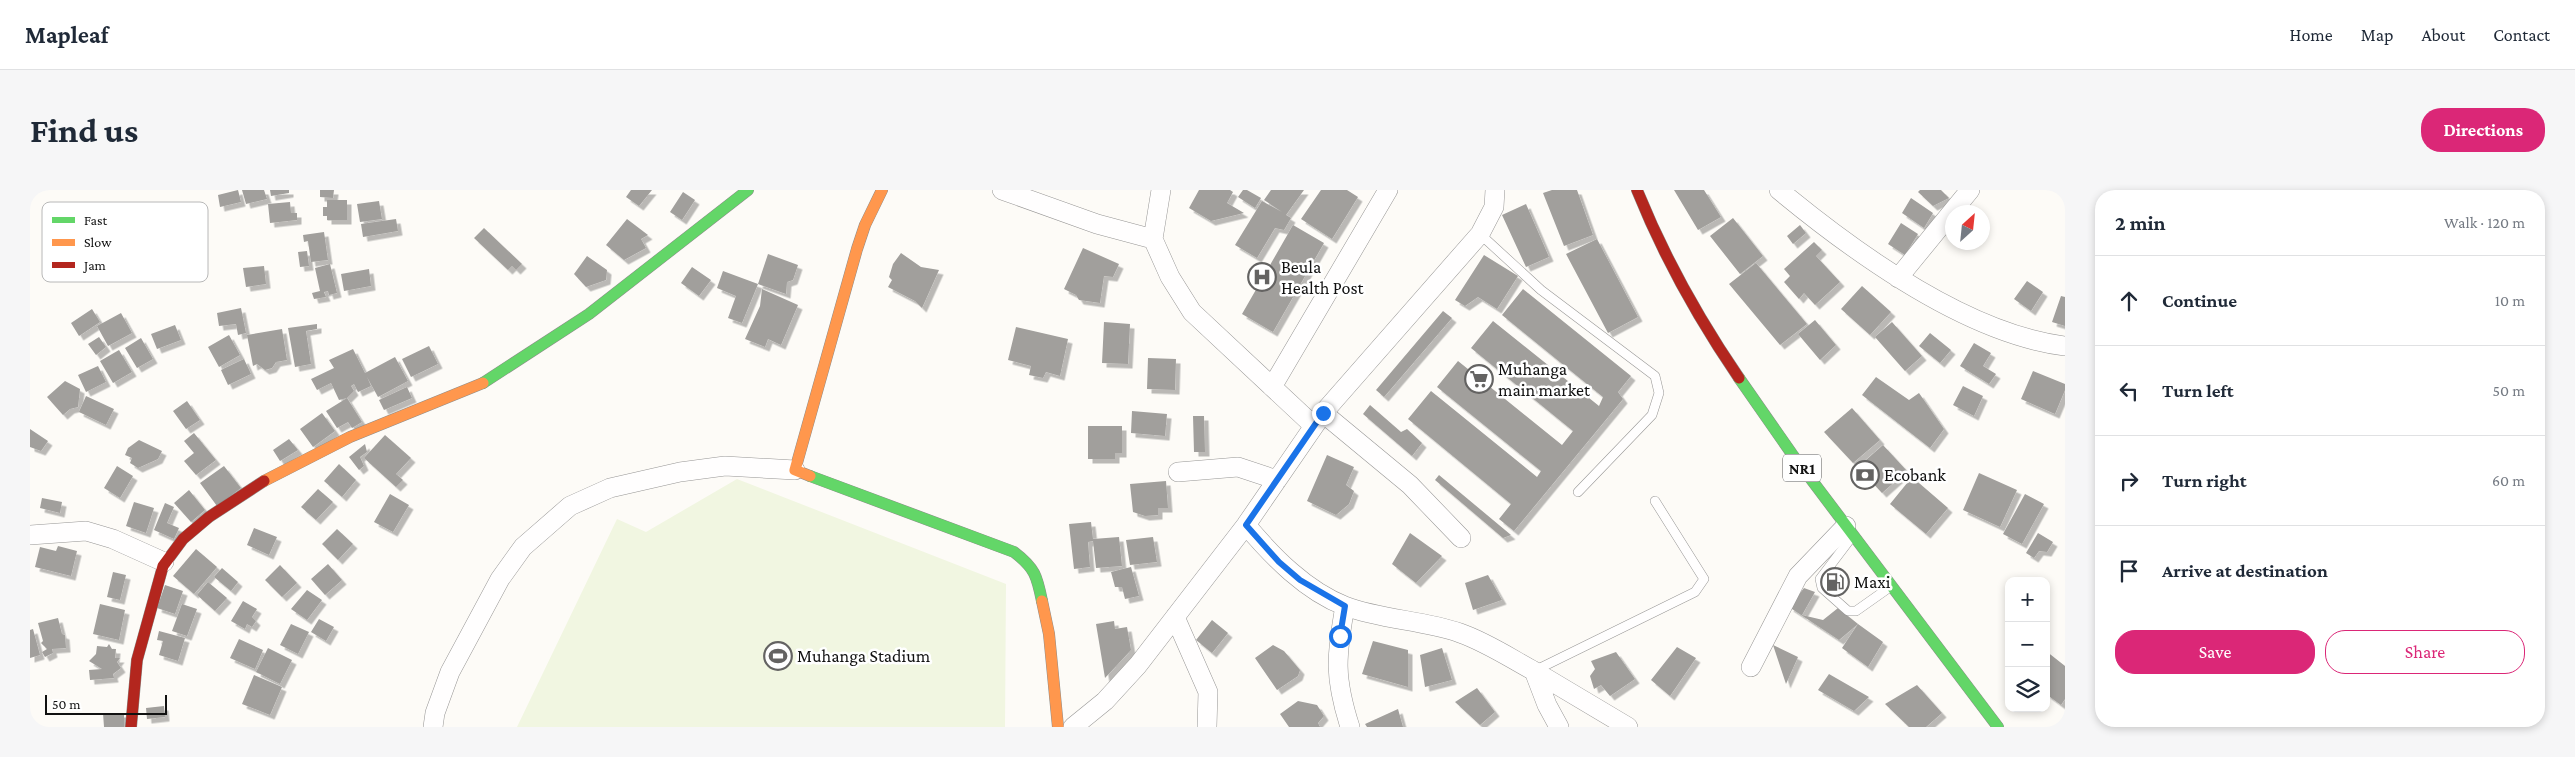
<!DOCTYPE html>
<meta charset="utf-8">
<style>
body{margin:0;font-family:"Crimson Pro",serif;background:#f6f6f7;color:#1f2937}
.controls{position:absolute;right:15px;bottom:15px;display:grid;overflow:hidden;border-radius:10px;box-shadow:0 2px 8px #0003}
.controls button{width:45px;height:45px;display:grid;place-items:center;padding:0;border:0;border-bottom:1px solid #e0e1e3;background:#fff;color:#1f2937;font:25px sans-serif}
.compass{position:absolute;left:1915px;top:15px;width:45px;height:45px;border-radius:50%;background:#fff;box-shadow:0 2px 8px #0003;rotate:27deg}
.scale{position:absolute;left:15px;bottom:12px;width:122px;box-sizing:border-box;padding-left:5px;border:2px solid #111;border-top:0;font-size:14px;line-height:18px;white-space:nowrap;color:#111;-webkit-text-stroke:4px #fff;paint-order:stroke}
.stop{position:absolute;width:15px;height:15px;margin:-11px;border:4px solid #1a73e8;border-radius:50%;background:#fff}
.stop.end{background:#1a73e8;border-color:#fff;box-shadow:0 1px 5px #0008}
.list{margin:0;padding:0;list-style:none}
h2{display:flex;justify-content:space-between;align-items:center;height:65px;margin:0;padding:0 20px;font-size:21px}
h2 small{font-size:16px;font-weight:400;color:#747a83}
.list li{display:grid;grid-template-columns:32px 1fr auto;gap:15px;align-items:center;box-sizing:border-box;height:90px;padding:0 20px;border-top:1px solid #e0e1e3}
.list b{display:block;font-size:19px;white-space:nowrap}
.list em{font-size:16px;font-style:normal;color:#747a83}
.actions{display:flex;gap:10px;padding:15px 20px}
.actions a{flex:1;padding:11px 0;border:1px solid #db2777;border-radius:20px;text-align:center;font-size:18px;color:#db2777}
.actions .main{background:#db2777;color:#fff}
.icon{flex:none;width:28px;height:28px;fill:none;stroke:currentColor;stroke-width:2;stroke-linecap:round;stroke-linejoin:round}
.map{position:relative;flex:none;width:2035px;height:537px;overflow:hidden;border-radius:20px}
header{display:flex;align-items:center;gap:30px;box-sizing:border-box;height:70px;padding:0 25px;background:#fff;border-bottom:1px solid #e0e1e3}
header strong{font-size:24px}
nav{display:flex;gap:28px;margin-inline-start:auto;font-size:18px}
.intro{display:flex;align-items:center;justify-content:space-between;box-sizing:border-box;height:120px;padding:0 30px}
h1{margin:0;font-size:35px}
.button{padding:12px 22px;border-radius:20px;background:#db2777;color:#fff;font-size:18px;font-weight:700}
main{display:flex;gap:30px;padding:0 30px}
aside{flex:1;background:#fff;border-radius:20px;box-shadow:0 2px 8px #0003}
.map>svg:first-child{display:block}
.pitch{fill:#f1f6e1}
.building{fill:#a19f9c;filter:url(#shadow)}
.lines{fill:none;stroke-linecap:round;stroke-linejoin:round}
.lane-casing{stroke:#979695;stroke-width:10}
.street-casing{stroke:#979695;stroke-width:20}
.fast-casing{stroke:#8e8d8b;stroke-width:12}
.slow-casing{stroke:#8e8d8b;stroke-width:12}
.jam-casing{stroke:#8e8d8b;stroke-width:12}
.lane{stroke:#fffefe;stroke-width:9}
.street{stroke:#fffefe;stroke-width:19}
.fast{stroke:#63d668;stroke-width:11}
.slow{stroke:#ff974d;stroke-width:11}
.jam{stroke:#b3261e;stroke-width:11}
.route{stroke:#1a73e8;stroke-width:6}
.labels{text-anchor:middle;stroke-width:5;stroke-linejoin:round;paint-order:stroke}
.shield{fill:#fff;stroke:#585858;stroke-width:1}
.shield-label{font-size:16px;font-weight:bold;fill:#111}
.poi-label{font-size:18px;fill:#111;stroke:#fff;text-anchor:start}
.key{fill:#fff;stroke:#b8b8b8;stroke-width:1}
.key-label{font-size:14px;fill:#111}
</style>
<header>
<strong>Mapleaf</strong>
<nav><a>Home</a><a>Map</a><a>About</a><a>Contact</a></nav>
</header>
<div class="intro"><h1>Find us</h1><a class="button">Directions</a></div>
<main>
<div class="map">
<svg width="2035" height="537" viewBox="0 0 2035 537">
<defs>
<filter id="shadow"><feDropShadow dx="4.5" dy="4.5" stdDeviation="0" flood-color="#0004"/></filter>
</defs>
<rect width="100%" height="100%" fill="#fdfbf7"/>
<path class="pitch" d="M707 289 976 394 975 537H487L587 329 616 342Z"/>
<path class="building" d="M208 0 211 12 190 17 188 5Z
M212 0H234L237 9 216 14Z
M240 0H259V3L241 6Z
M290 0H304L303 8 290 7Z
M601 0H622L609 16 596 7Z
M1169 0H1200L1203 2 1197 13 1214 23 1181 31 1159 18Z
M1213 0H1217L1231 8 1225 18 1208 7Z
M1241 0H1274L1256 25 1261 28 1254 40 1245 38 1227 68 1205 55 1232 11 1252 22 1234 10Z
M1291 0H1317L1328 7 1302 49 1271 29Z
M1522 0H1547L1563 45 1534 56 1513 3Z
M1644 0H1674L1691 27 1668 40Z
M1890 0H1911L1919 8 1903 16 1888 2Z
M653 2 665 10 652 30 640 22Z
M1881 8 1903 23 1894 38 1872 23Z
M297 10H317V30H297V26H293V17H297Z
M349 11 352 29 330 32 327 14Z
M260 12 261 23H267V30L240 33 238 14Z
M1496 14 1519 67 1496 77 1472 25Z
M1703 28 1733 66 1710 84 1680 46Z
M366 29 368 41 333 47 331 34Z
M597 29 618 45 611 49 616 58 594 70 576 55Z
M1871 33 1888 44 1875 65 1858 54Z
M1263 35 1294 53 1243 142 1212 124Z
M1770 35 1776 43 1763 54 1757 46Z
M454 38 492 74 486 80 482 76 478 80 444 48Z
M294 42 298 70 281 72 278 51 274 52 273 45Z
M1567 49 1608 127 1578 143 1536 64Z
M1784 52 1792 60 1786 66 1810 92 1785 115 1774 103 1769 109 1754 92 1760 86 1754 79Z
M1053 58 1089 74 1083 87 1074 86 1070 113 1049 110 1046 105 1034 99Z
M277 61 279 76 270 77 268 62Z
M871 63 891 77 909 80 892 118 885 111 858 97 862 90 859 87 863 74Z
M738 64 768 75 763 90 757 92 756 104 728 94Z
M1454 65 1488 86 1467 119 1448 107 1435 116 1425 110Z
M557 66 577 80 576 90 556 97 544 84Z
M1726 73 1777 134 1750 155 1699 94Z
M300 74 307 103 299 105 298 101 294 102 296 107 284 109 282 103 290 101 285 78Z
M234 76 236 94 216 97 213 78Z
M662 77 681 90 669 106 651 93Z
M339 79 341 96 314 101 311 84Z
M693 81 728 94 712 133 698 128 706 106 687 98Z
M1997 91 2013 102 2001 121 1984 109Z
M1832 96 1861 122 1840 145 1811 119Z
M732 99 768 115 751 155 738 149 735 157 715 149 730 116Z
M1493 99 1601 186 1588 202 1593 209 1484 341 1469 329 1481 314 1378 229 1401 201 1507 287 1511 281 1407 197 1428 171 1532 255 1543 241 1441 158 1463 131 1569 216 1573 207 1472 125Z
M2031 106 2035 107V136L2022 132Z
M211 118 216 143 208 145 206 134 189 136 187 123Z
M62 119 70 132 49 146 41 133Z
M1413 121 1422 128 1354 207 1346 200Z
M91 123 102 143 78 156 67 136Z
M1785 130 1806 155 1790 170 1768 144Z
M1074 132 1100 134 1098 174 1072 173Z
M1862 132 1892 166 1875 181 1845 147Z
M287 134V139L276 141 281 174 265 177 258 138Z
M145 135 151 150 127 159 121 144Z
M986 137 1038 149 1030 186 1016 182 1013 188 999 185 1001 176 978 170Z
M252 139 257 170 246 172 242 178 235 180 227 174 223 176 217 145Z
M1900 143 1921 160 1910 173 1889 156Z
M199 145 210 165 189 177 178 157Z
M69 147 76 157 66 165 58 154Z
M111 148 123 169 107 178 95 158Z
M1944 153 1961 163 1953 176 1966 184 1959 194 1930 176Z
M399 156 408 174 381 187 372 169Z
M323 159 335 183 365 167 378 191 348 207 337 187 341 196 328 202 324 194 321 196 324 201 317 208 309 210 301 193 287 200 281 189 304 178 299 170Z
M89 160 102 182 83 193 70 171Z
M1118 168 1146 169 1145 200 1117 199Z
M214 169 221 184 198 195 191 180Z
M68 176 76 192 56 202 48 185Z
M2003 181 2035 194V200L2025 224 1991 209Z
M1846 187 1879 210 1889 203 1914 239 1900 258 1832 205Z
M35 191 50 199 48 217 40 219 33 225 17 207Z
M1933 196 1953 206 1944 226 1923 215Z
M377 197 382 208 354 220 349 210Z
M56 206 84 219 76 235 49 222Z
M317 208 332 232 322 238 318 232 307 238 296 221Z
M157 211 170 230 156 239 143 221Z
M1340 215 1371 242 1377 239 1392 253 1382 266 1333 224Z
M1822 218 1850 250 1823 273 1794 242Z
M1102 221 1137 224 1135 246 1101 243Z
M292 223 305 241 283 257 270 239Z
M1163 226H1174L1175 262H1164Z
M1058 236H1092V263H1085V269H1058Z
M0 239 18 251 11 261 0 257Z
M164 243 186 270 166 285 154 271 164 263 154 251Z
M355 245 381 268 366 284 373 290 366 297 334 268Z
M259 249 268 260 250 271 243 260Z
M109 250 132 261 128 269 108 278 100 273 102 268 95 265 98 258Z
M335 254 337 262 330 267 334 276 329 280 319 267Z
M1853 255 1877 281 1852 303 1828 277Z
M1297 265 1324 277 1316 295 1324 301 1319 314 1306 325 1277 311Z
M309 274 326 290 312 307 294 291Z
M87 276 103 286 90 308 74 298Z
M194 276 211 298 187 316 170 293Z
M1949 283 1987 300 1970 337 1933 320Z
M1409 285 1481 345 1473 348 1405 290Z
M1882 287 1918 318 1896 344 1860 314Z
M1136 291 1138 318H1128V325L1115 326 1103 322 1100 294Z
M288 299 303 312 286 330 271 317Z
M159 300 175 320 161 332 144 313Z
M360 304 379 315 363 342 344 332Z
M1995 304 2014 314 1992 354 1973 344Z
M12 308 32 312 30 323 10 318Z
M104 312 124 318 116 343 96 336Z
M135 313 144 317 137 333 149 338 144 349 124 340Z
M1061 332 1063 349 1089 347 1092 376 1066 378 1063 351 1058 352 1060 377 1044 379 1039 334Z
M224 338 247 347 239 365 217 355Z
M307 339 323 354 308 370 292 354Z
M1380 343 1412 366 1386 393 1362 374Z
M2008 343 2023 352 2017 362 2009 361 2004 368 1996 363Z
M1123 347 1127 372 1100 375 1096 350Z
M28 356 47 361 41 386 5 377 10 357 26 361Z
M166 359 187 377 164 404 143 386Z
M298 374 312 390 295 405 281 389Z
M250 375 267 393 252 407 235 390Z
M1101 377 1109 406 1095 409 1092 397H1085L1081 382Z
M192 378 208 392 201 401 184 387Z
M83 382 96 385 90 410 77 407Z
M1458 385 1472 410 1443 420 1435 393Z
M178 392 197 408 185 421 167 405Z
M135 395 153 401 145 424 127 418Z
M1774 398 1785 402 1772 425 1793 430 1808 418 1828 434 1809 450 1759 417Z
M277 400 292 410 277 430 261 419Z
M213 411 227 419 222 427 226 431 222 437 217 434 215 439 201 431Z
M70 414 95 420 89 450 63 444Z
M152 414 167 419 157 446 142 441Z
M28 428 32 444 35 445 36 458 22 459 23 463 15 467 12 462 17 459 11 453 13 451 8 433Z
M289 429 304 437 296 451 281 442Z
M1182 430 1198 443 1182 463 1166 450Z
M1084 431 1085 439 1097 437 1101 460 1075 488 1066 434Z
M261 434 279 442 268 464 250 455Z
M1828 434 1853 452 1838 477 1812 458Z
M3 439 10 465 0 468V440Z
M129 441 155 448 148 471 129 465 133 451 127 450Z
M209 449 233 460 225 479 200 468Z
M1343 451 1378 460V497L1332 484Z
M79 454 82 459H86L85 468H90L87 472 91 478 83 484 84 488 60 490 59 480 72 479 59 471 66 464 67 456 77 457Z
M1243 455 1254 461 1270 480 1268 486 1247 500 1225 468Z
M1743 455 1768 467 1756 494Z
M1647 457 1666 468 1640 506 1621 490Z
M238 458 262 470 250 494 226 482Z
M1412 458 1422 490 1395 497 1390 465Z
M2016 461 2035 476V509L2031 515 2016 504Z
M1586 462 1605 489 1580 506 1571 495 1564 499 1560 486 1565 479 1561 471Z
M1799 484 1839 507 1824 521 1788 500Z
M224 485 252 497 240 525 212 514Z
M1887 495 1912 523 1896 537H1879L1855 514Z
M1447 498 1465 522 1450 535 1425 512Z
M1268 511 1287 515 1294 526 1288 533 1290 537H1259L1250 524Z
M134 516 135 527 117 529 116 518Z
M1368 519 1373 537H1337L1335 534Z
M73 523H94V537H74Z"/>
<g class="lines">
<defs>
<path id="lane" d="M1450 44 1511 100 1625 186 1629 203 1622 225 1548 302
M1821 348 1790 389 1792 398 1818 421H1826L1860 397
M1504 481 1665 402 1674 389 1625 311"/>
<path id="street" d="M972 0 1067 34 1123 49
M1131 0 1123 49 1140 87 1162 122 1284 236
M1749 0C1824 62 1937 144 2035 156
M1868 88 1940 0
M1242 197 1358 0
M1293 223 1380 295 1431 348
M1148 282 1208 277 1247 290
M1216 335C1243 367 1276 401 1315 416 1352 430 1393 430 1430 443 1456 452 1480 468 1504 481L1517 515 1529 537
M0 345 56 341 83 349 134 372
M1315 416C1306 467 1304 487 1320 537
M1145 427 1178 502 1177 537
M1721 477 1768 386 1816 336
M1504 481 1598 537
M403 537 405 523 420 482 470 389 493 357 540 316 580 298 650 282 695 276 765 280
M1043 537 1075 511 1108 475 1216 335 1293 223 1450 44 1464 17 1465 0"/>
<path id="fast" d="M1709 188 1762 264 1968 537
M453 193 559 124 718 0
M780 286 984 362C1005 378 1007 386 1012 411"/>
<path id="slow" d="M780 286 765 280 827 59 835 35 852 0
M234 291 320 247 453 193
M1012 411 1019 444 1028 537"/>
<path id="jam" d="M1607 0C1634 67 1668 128 1709 188
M101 537 107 470 133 376 153 349 179 327 234 291"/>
</defs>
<use href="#lane" class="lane-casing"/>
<use href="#street" class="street-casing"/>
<use href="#fast" class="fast-casing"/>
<use href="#slow" class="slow-casing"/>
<use href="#jam" class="jam-casing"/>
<use href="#lane" class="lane"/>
<use href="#street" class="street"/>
<use href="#fast" class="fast"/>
<use href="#slow" class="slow"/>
<use href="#jam" class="jam"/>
</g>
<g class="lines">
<path class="route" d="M1293 223 1216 335 1249 372 1270 390 1315 416 1310 446"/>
</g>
<defs>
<symbol id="hospital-ring" viewBox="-11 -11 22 22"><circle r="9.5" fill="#fff" stroke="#646362" stroke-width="1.5"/><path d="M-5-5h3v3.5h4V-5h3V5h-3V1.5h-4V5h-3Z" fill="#646362"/></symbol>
<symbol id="supermarket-ring" viewBox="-11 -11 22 22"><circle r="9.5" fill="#fff" stroke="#646362" stroke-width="1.5"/><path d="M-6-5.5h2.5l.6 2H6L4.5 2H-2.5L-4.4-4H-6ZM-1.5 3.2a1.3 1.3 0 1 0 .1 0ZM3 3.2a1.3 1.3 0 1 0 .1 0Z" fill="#646362"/></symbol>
<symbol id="bank-ring" viewBox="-11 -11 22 22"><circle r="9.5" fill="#fff" stroke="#646362" stroke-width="1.5"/><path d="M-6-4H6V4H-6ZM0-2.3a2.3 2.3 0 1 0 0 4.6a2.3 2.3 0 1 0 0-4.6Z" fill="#646362"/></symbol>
<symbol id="fuel-ring" viewBox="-11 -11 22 22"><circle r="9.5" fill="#fff" stroke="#646362" stroke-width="1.5"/><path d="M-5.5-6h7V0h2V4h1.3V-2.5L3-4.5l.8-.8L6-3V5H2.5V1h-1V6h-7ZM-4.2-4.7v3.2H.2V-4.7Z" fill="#646362"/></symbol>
<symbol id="stadium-ring" viewBox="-11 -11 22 22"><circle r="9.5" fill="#fff" stroke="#646362" stroke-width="1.5"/><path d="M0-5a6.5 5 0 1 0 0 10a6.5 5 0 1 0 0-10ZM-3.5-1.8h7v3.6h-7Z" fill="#646362"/></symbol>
</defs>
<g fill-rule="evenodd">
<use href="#hospital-ring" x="1216" y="71" width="32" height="32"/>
<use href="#supermarket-ring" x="1433" y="173" width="32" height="32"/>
<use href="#bank-ring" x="1819" y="269" width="32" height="32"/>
<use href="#fuel-ring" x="1789" y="376" width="32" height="32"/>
<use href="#stadium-ring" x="732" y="450" width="32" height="32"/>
</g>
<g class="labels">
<rect class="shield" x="1753" y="264.5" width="38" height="27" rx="4"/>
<g class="shield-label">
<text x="1772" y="284">NR1</text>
</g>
<g class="poi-label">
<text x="1251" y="83">Beula<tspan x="1251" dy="21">Health Post</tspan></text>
<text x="1468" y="185">Muhanga<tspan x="1468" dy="21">main market</tspan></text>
<text x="1854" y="291">Ecobank</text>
<text x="1824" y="398">Maxi</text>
<text x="767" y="472">Muhanga Stadium</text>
</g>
</g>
<rect x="12" y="12" width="166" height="80" rx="8" class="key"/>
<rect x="22" y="27" width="23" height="6" fill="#63d668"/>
<rect x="22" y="49" width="23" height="7" fill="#ff974d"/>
<rect x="22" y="72" width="23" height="6" fill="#b3261e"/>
<g class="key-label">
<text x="54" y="35">Fast</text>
<text x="54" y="57">Slow</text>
<text x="54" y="80">Jam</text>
</g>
</svg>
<div class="controls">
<button>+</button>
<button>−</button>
<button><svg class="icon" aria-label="layers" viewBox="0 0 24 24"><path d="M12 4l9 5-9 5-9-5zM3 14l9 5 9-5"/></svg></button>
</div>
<svg class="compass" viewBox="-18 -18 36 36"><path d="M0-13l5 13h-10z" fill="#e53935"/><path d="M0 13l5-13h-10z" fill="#747a83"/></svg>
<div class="scale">50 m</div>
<div class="stop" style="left:1310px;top:446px"></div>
<div class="stop end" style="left:1293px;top:223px"></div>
</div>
<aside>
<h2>2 min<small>Walk · 120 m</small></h2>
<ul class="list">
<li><svg class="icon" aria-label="ahead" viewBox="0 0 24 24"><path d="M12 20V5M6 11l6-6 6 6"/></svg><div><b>Continue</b></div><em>10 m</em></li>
<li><svg class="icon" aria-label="left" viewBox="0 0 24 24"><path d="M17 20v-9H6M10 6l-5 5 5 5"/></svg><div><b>Turn left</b></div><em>50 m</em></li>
<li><svg class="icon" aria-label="right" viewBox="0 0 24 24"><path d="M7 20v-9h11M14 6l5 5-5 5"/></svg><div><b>Turn right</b></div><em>60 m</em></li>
<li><svg class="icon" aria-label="arrive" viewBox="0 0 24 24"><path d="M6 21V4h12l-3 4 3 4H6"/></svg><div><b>Arrive at destination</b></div></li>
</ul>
<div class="actions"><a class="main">Save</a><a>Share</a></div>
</aside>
</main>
